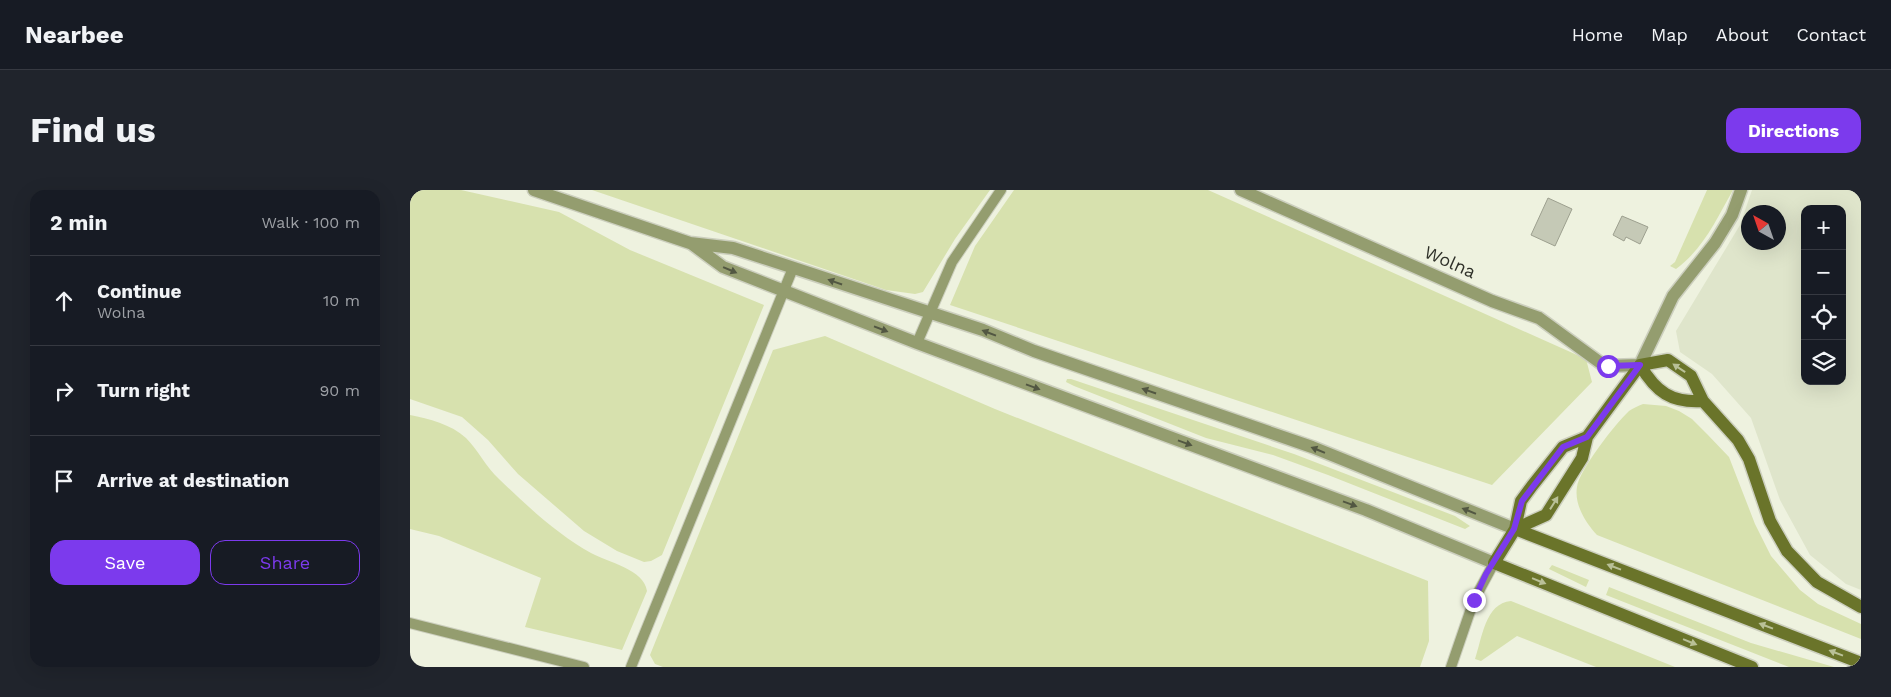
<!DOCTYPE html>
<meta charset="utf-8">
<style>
body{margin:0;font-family:"Work Sans",sans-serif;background:#20242c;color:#f1f3f6}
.controls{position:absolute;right:15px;top:15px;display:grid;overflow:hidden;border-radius:10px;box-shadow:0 5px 20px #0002}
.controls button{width:45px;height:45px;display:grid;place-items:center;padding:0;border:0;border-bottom:1px solid #363941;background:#171b24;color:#f1f3f6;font:25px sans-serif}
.compass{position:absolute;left:1331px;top:15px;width:45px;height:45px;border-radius:50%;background:#171b24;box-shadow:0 5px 20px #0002;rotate:320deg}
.stop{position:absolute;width:15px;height:15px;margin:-11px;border:4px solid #7c3aed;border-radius:50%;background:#fff}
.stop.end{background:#7c3aed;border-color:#fff;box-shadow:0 1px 5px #0008}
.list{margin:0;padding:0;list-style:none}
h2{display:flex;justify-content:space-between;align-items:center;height:65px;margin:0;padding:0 20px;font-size:21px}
h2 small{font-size:16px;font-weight:400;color:#9ea1a6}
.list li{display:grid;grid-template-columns:32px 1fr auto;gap:15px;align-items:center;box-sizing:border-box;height:90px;padding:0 20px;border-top:1px solid #363941}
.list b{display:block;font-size:19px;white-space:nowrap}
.list p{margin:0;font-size:16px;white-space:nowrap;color:#9ea1a6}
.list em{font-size:16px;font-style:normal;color:#9ea1a6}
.actions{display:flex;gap:10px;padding:15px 20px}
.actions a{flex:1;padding:11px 0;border:1px solid #7c3aed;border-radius:15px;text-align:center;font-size:18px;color:#7c3aed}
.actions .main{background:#7c3aed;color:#fff}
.icon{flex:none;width:28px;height:28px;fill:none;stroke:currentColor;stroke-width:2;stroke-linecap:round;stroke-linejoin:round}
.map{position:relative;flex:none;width:1451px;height:477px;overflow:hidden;border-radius:15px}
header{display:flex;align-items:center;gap:30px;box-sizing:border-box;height:70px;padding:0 25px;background:#171b24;border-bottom:1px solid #363941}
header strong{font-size:24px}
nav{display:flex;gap:28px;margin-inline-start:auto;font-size:18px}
.intro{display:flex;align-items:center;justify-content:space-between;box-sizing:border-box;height:120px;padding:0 30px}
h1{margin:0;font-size:35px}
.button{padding:12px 22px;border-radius:15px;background:#7c3aed;color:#fff;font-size:18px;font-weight:700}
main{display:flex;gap:30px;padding:0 30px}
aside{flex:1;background:#171b24;border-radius:15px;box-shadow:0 5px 20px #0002}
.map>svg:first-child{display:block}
.built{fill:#dfe5cb;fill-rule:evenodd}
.green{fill:#d7e1ae}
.building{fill:#c5c9b6;stroke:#9da08f}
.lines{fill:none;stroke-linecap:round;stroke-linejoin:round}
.lane-casing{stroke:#cccfbe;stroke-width:12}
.street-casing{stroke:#cccfbe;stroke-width:15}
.secondary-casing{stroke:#cccfbe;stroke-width:15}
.lane{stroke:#949d6f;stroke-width:10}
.street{stroke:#949d6f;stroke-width:12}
.secondary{stroke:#6a742a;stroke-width:12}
.oneway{fill:#525742}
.oneway2{fill:#b9c097}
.route{stroke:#7c3aed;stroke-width:6}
.labels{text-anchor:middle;stroke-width:4;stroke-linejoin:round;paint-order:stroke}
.street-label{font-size:18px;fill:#2f3129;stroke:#eef2df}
</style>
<header>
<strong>Nearbee</strong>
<nav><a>Home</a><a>Map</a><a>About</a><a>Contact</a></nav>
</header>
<div class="intro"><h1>Find us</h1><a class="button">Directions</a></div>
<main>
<aside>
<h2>2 min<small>Walk · 100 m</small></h2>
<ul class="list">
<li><svg class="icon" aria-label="ahead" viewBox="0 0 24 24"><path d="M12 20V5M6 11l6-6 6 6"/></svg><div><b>Continue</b><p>Wolna</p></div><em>10 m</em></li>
<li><svg class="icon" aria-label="right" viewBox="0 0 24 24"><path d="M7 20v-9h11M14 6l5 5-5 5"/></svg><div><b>Turn right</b></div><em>90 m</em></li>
<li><svg class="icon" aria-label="arrive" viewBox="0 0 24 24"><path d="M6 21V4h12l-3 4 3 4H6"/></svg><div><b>Arrive at destination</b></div></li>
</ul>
<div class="actions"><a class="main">Save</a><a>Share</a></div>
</aside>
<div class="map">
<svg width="1451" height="477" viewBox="0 0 1451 477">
<rect width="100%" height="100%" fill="#eef2df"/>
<path class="built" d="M1342 0H1451V400L1436 394 1400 365 1370 310 1341 228 1302 184 1270 162 1266 141 1330 35ZM1395 19H1432V191H1395ZM1338 22H1368V52H1338Z"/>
<path class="green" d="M0 0H51L149 22 220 60 354 115 252 365 241 371 234 372 207 361 174 341 108 284 78 250 52 227 0 209Z
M182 0H580L545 49 513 102 505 104 476 100Z
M604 0H798L1176 169 1182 192 1082 295 540 115 565 56Z
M1297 0H1323C1306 30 1294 58 1266 79L1260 76 1265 72Z
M415 146 585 219 1018 391 1019 451 1010 477H253L245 474 240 465 363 160Z
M657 189H661L884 264 1045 326 1060 336 1055 339 918 285 863 265 796 248 664 196 656 192Z
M1233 214 1256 216 1269 221 1282 229 1297 244 1319 267 1345 334 1361 366 1390 400 1408 414 1451 434V449L1187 345C1176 333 1164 315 1167 297 1169 280 1206 233 1219 221 1223 218 1228 216 1233 214Z
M0 225C19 229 41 234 56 248 68 260 76 277 89 289 116 315 148 345 181 363 199 373 234 379 237 401L212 460 115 437 131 388 29 346 0 339Z
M1142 375 1179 390 1176 397 1139 379Z
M1199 397 1341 453 1424 477H1379L1196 405Z
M1101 411 1265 477H1186L1107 446 1071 471 1065 469C1072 449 1075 413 1101 411Z"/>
<path class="building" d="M1138 8 1162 19 1145 56 1121 45Z
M1212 26 1238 37 1230 54 1216 47 1214 51 1203 45Z"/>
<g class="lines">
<defs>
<path id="lane" d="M507 153 542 72 591 0
M0 433 174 477
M221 477 383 78
M1041 477 1064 410 1084 373"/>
<path id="street" d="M124 0 280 53 323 58 573 140 624 161 902 257 1105 339
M831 0 1082 111 1129 128 1192 174 1198 176 1230 175 1263 106 1305 53 1322 25 1331 0
M282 54 313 77 507 153 956 320 1084 373"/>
<path id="secondary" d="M1230 175C1246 202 1261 213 1293 211
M1177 247 1153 257 1122 296 1111 311 1105 339 1084 373 1342 477
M1105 339 1136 325 1172 268 1177 247 1230 175 1258 170 1281 186 1293 211 1328 250 1339 269 1360 331 1377 361 1407 392 1451 417
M1105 339 1451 473"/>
</defs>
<use href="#lane" class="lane-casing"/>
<use href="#street" class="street-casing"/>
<use href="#secondary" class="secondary-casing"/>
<use href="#lane" class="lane"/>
<use href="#street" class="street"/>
<use href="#secondary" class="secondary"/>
</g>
<defs><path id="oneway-solid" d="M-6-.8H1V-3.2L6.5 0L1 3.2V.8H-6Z" transform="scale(1.25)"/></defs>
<g class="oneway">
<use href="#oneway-solid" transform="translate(320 80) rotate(23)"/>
<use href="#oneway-solid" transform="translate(425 92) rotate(-161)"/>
<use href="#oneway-solid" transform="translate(471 139) rotate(21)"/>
<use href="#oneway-solid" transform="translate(579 143) rotate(-159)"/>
<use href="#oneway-solid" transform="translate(623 197) rotate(20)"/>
<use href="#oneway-solid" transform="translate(739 201) rotate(-161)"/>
<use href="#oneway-solid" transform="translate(775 253) rotate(20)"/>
<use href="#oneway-solid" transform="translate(908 260) rotate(-158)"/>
<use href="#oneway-solid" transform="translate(940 314) rotate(20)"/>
<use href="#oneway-solid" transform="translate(1059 321) rotate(-158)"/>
</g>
<g class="oneway2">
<use href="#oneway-solid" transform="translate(1269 178) rotate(-146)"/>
<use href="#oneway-solid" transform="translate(1144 313) rotate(-58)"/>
<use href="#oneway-solid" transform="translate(1204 377) rotate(-159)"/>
<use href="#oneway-solid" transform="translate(1129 391) rotate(22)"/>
<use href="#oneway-solid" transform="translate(1356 436) rotate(-159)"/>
<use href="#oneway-solid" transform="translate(1280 452) rotate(22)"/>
<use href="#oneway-solid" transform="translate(1426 463) rotate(-159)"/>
</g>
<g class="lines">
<path class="route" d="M1064 410 1076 384 1104 339 1112 311 1153 257 1177 247 1230 175 1198 176"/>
</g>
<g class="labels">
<g class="street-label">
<text transform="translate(1040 72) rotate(24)" y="6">Wolna</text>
</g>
</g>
</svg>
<div class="controls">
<button>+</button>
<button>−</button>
<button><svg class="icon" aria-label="locate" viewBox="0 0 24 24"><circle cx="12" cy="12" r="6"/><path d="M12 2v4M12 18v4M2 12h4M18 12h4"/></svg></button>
<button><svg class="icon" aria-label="layers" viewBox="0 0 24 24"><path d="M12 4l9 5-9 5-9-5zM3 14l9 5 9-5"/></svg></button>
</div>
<svg class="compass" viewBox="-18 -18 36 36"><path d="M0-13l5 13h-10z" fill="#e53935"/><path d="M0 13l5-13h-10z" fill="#9ea1a6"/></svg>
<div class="stop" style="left:1198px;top:176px"></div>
<div class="stop end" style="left:1064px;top:410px"></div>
</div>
</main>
